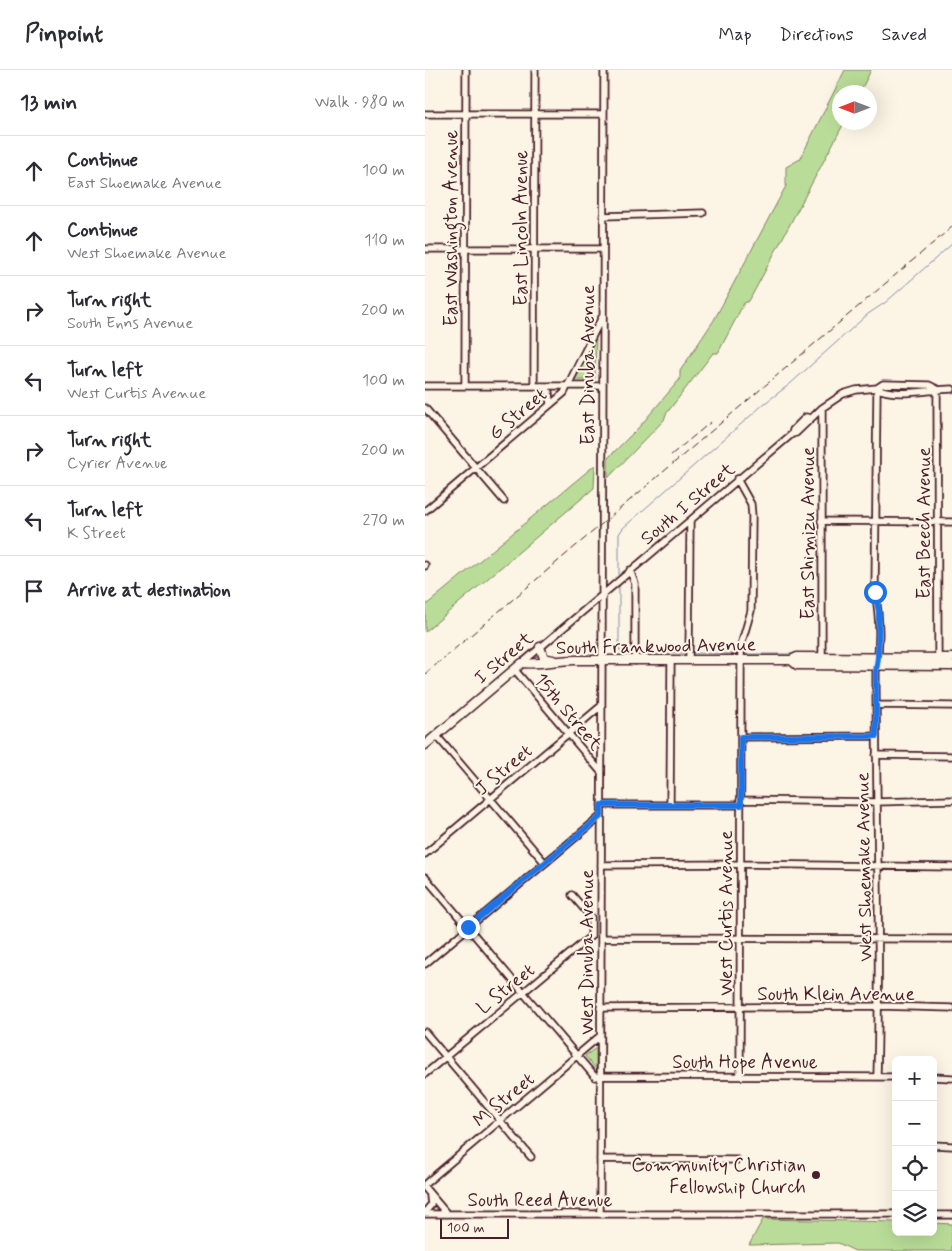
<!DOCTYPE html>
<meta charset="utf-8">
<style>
body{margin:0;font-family:Mynerve,sans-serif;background:#f2f2f3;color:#2b2b33}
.controls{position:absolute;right:15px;bottom:15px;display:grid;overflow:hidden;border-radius:8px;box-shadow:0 5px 20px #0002}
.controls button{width:45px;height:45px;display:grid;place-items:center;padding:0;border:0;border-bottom:1px solid #e1e1e2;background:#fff;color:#2b2b33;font:25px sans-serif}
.compass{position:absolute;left:407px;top:15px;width:45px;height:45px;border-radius:50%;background:#fff;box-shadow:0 5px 20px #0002;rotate:270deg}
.scale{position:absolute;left:15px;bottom:12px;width:69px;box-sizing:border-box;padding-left:5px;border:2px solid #4a1f2b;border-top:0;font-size:14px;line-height:18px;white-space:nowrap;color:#4a1f2b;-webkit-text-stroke:4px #fcf5e5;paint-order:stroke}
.stop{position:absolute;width:15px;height:15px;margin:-11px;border:4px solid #1a73e8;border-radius:50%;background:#fff}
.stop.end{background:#1a73e8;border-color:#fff;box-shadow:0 1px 5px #0008}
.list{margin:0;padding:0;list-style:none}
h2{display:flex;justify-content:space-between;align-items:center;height:65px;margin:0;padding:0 20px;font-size:21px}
h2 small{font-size:16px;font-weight:400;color:#7c7c81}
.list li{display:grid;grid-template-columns:32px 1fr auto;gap:15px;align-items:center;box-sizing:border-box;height:70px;padding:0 20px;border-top:1px solid #e1e1e2}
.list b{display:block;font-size:19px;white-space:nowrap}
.list p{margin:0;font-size:16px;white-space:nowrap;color:#7c7c81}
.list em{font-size:16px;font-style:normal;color:#7c7c81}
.icon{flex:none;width:28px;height:28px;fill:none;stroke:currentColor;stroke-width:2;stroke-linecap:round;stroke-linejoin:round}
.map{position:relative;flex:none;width:527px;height:1181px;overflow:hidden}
header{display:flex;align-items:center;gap:30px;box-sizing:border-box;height:70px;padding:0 25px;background:#fff;border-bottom:1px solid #e1e1e2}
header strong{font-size:24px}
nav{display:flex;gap:28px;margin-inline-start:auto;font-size:18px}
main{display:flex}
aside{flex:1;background:#fff}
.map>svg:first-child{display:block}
.green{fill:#b9dd98;stroke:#827e62}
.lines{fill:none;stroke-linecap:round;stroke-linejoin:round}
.stream{stroke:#858ca5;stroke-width:1}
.minor-casing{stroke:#4a1f2b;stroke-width:9}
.major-casing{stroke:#4a1f2b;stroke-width:11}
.minor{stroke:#fcf5e5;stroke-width:5.5}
.major{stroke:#fcf5e5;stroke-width:8}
.rail{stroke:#4a1f2b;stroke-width:1;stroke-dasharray:8 4;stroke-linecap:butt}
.route{stroke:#1a73e8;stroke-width:6}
.poi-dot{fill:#4a1f2b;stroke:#fcf5e5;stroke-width:2}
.labels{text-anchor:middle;stroke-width:4;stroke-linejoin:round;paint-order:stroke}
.street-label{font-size:19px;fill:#4a1f2b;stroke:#fcf5e5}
.poi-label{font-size:19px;fill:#4a1f2b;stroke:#fcf5e5;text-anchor:end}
</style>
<header>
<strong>Pinpoint</strong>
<nav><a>Map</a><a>Directions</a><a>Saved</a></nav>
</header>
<main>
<aside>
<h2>13 min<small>Walk · 980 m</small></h2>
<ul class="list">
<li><svg class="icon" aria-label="ahead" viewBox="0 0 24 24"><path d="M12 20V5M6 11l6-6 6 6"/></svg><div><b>Continue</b><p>East Shoemake Avenue</p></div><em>100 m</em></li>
<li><svg class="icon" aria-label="ahead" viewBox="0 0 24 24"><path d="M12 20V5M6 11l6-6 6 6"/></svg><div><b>Continue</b><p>West Shoemake Avenue</p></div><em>110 m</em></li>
<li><svg class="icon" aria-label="right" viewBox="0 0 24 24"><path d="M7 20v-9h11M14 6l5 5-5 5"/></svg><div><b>Turn right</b><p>South Enns Avenue</p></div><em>200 m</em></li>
<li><svg class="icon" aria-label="left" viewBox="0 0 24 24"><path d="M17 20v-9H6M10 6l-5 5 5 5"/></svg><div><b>Turn left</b><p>West Curtis Avenue</p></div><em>100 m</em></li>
<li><svg class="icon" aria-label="right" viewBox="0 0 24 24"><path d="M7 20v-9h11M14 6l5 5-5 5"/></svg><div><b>Turn right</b><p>Cyrier Avenue</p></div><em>200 m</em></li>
<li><svg class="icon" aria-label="left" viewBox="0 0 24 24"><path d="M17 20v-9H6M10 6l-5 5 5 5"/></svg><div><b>Turn left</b><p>K Street</p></div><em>270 m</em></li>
<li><svg class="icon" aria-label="arrive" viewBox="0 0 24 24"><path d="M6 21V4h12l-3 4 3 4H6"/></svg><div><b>Arrive at destination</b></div></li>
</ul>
</aside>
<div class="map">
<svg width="527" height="1181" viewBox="0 0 527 1181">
<rect width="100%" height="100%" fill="#fcf5e5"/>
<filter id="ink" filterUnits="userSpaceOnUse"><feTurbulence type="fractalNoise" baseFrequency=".02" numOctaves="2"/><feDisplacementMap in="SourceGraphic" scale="10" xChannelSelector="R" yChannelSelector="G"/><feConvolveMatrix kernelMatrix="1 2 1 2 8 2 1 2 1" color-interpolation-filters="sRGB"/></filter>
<g filter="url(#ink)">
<path class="green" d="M420 0H446L435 22H414V52L419 53 324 231 319 233 293 283H288L241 344 239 350 183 408V388L215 356 255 309V301L289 250 361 116V97L375 89Z
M171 266 170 308 167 310H151L150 307Z
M170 395 169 418 0 562V536Z
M171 978V999L160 986Z
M338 1149 471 1152V1162H508V1153L527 1154V1181H430L413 1173 324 1175Z"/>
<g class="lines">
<path class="stream" d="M194 505V464L198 458 340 333 365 314 443 244 461 232 527 174
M194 515V579L196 582
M221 582 261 583
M267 583 313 584
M320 584H371"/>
<defs>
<path id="minor" d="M0 44H178
M178 146 278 143
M0 179H177
M0 316H177
M40 316 41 0
M109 316 110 0
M117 316 124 322 125 335
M452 318 450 522C455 548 455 576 451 602 451 737 456 871 452 1006
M452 318C470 328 506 319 527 319
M512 319 513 588
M0 338 79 431
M367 364 371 363 397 338 418 324 431 320 452 318 458 314 504 315 512 319
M312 409 326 434 327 446 326 541 316 575V591L315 1006
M0 441 139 323 177 247
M396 451 527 452
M0 495V496
M205 500 210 514V591
M397 587V338
M264 590 265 451
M97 593 367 364 368 360 381 347 385 348
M89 599 176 702
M451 635 527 636
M11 665 120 793
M316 667 451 666
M451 685 527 686
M315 730 451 732 527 730
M176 735H315
M245 735 246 590
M0 784 176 636
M176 795 315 794 527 797
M0 807 170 1007
M176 868 527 869
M0 894 176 746
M175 938 455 936 527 938
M0 962 106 1087
M0 1004 166 866V847L147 825
M169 1006 471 1007
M508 1007 527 1008
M508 1075 527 1076
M175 1089 312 1090
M0 1114 175 966
M0 1118 22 1144
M0 1142 6 1135 5 1126
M0 1144H471
M175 1144 179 0
M508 1145H527"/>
<path id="major" d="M115 577 119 588 128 590
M366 590 372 595 527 596
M0 675 97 593C115 595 132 590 150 590H366L372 587 527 588"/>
</defs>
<use href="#minor" class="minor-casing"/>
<use href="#major" class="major-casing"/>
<use href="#minor" class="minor"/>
<use href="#major" class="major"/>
<path class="rail" d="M246 385 286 352
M0 604 527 157"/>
</g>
</g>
<g class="lines" filter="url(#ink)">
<path class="route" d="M43 857 176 746V735H316V667L451 666V602L453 587 454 542 450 522"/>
</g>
<circle class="poi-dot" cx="391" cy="1105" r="5"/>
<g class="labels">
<g class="street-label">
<text transform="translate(25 158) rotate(-90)" y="7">East Washington Avenue</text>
<text transform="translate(95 158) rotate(-90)" y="7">East Lincoln Avenue</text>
<text transform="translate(162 295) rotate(-90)" y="7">East Dinuba Avenue</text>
<text transform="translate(92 343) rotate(-40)" y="7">G Street</text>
<text transform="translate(262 433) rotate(-40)" y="7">South I Street</text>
<text transform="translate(498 453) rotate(-90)" y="7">East Beech Avenue</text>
<text transform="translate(382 463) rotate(-90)" y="7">East Shimizu Avenue</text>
<text transform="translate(231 575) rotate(-1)" y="7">South Frankwood Avenue</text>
<text transform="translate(78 587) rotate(-40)" y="7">I Street</text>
<text transform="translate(144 641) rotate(50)" y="7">15th Street</text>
<text transform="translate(78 699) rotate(-40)" y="7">J Street</text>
<text transform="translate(438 797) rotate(-91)" y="7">West Shoemake Avenue</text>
<text transform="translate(300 843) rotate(-90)" y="7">West Curtis Avenue</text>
<text transform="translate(161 882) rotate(-90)" y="7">West Dinuba Avenue</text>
<text transform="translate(80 918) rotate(-39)" y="7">L Street</text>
<text x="411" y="930">South Klein Avenue</text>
<text x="320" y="998">South Hope Avenue</text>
<text transform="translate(78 1029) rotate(-40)" y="7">M Street</text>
<text x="115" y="1136">South Reed Avenue</text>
</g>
<g class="poi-label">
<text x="381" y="1101">Community Christian<tspan x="381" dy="22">Fellowship Church</tspan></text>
</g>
</g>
</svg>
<div class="controls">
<button>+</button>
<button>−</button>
<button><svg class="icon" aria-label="locate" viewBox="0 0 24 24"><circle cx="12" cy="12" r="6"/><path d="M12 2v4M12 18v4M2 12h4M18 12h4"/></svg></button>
<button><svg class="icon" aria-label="layers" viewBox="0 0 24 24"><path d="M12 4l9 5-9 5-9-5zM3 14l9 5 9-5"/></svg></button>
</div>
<svg class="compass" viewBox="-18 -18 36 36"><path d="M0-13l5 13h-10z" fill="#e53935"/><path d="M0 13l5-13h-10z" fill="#7c7c81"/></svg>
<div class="scale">100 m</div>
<div class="stop" style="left:450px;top:522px"></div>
<div class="stop end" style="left:43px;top:857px"></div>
</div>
</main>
